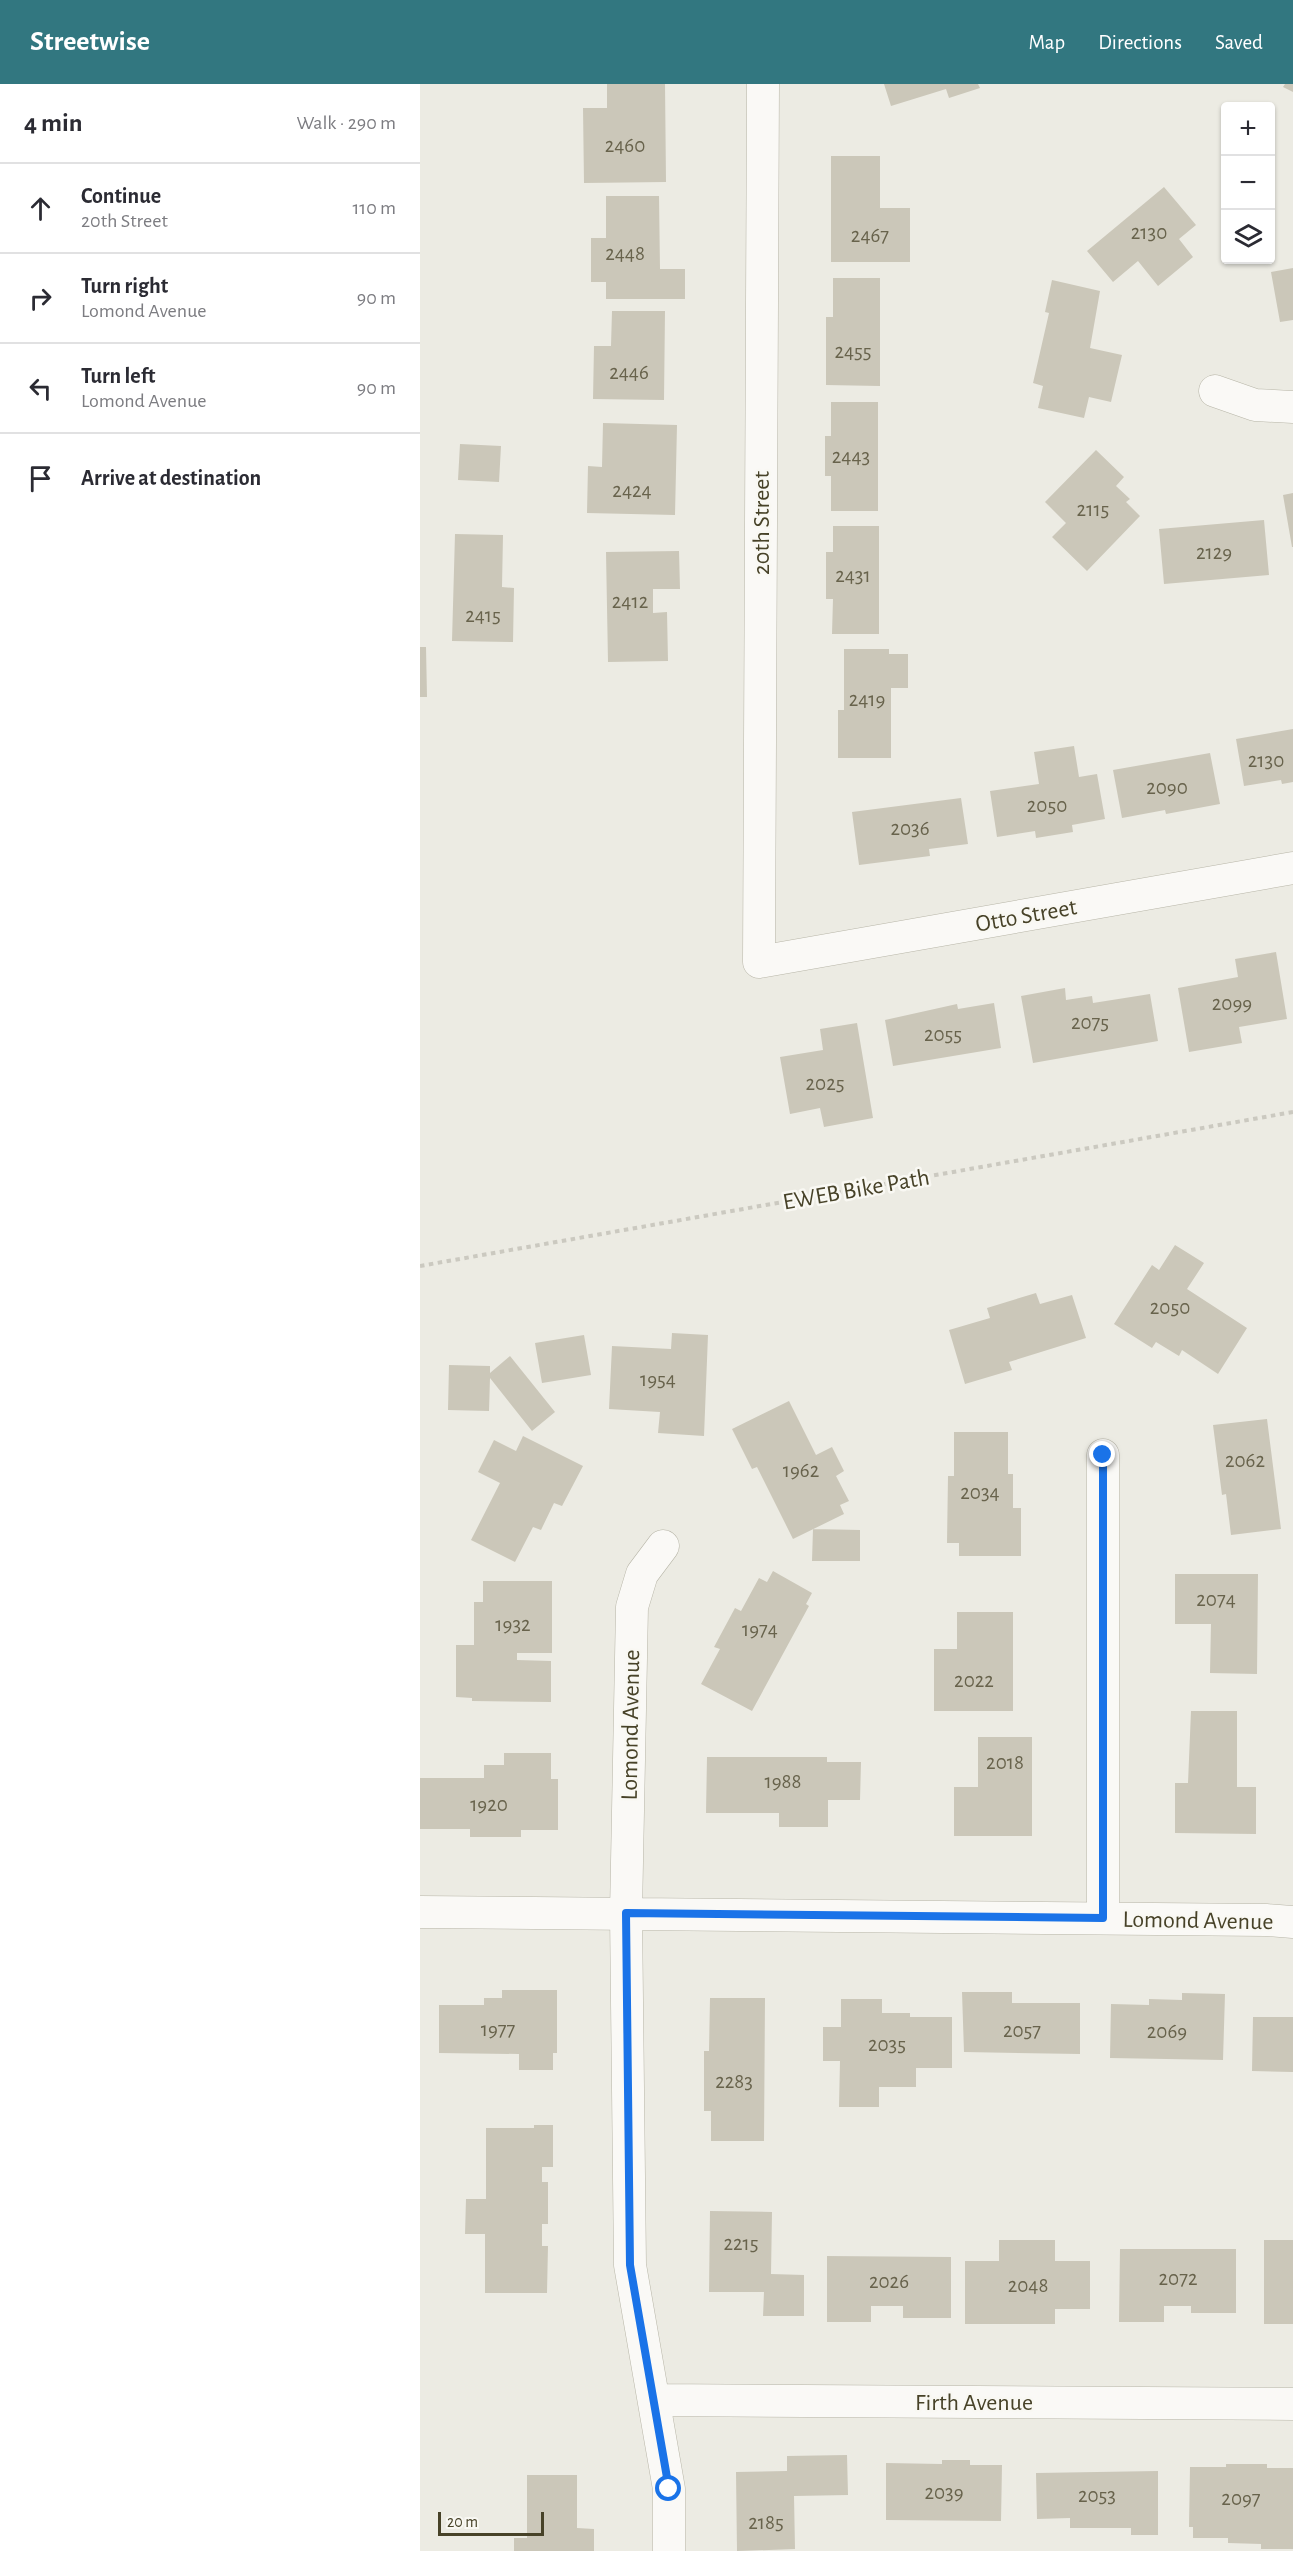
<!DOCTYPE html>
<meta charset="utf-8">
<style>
body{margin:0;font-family:"Alegreya Sans",sans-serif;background:#f7f7f7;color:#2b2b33}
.controls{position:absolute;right:18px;top:18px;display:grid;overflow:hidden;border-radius:6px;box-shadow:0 2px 4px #0004}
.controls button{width:54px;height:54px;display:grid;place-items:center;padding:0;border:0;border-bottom:2px solid #e1e1e2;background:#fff;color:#2b2b33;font:30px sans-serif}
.scale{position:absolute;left:18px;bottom:15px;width:106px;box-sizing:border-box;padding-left:6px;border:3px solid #474228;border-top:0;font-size:16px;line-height:21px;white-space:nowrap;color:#474228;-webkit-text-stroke:4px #f9f8f3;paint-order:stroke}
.stop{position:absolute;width:18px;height:18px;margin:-14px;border:4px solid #1a73e8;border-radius:50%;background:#fff}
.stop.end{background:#1a73e8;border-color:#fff;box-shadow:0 2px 6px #0008}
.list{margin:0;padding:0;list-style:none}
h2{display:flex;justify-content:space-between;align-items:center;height:78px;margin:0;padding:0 24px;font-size:26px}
h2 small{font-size:20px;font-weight:400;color:#7c7c81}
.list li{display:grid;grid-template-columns:39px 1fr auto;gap:18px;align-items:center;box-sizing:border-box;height:90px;padding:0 24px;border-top:2px solid #e1e1e2}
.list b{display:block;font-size:22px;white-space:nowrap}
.list p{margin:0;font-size:20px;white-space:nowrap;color:#7c7c81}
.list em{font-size:20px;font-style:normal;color:#7c7c81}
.icon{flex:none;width:33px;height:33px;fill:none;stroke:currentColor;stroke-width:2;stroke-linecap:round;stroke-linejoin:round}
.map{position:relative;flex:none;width:873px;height:2467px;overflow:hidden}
header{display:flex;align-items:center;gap:36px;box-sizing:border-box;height:84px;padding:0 30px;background:#327780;color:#fff}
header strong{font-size:28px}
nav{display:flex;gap:33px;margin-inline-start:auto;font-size:21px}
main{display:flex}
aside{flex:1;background:#fff}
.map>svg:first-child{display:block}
.building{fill:#cbc7b9}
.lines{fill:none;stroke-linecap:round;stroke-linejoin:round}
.street-casing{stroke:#b7b5a7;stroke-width:33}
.path{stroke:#cbc9c0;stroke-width:4;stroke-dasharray:4.5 4.5;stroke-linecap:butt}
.street{stroke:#faf9f6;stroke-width:32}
.route{stroke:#1a73e8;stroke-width:8}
.labels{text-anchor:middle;stroke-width:5;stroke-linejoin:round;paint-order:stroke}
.number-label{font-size:21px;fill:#68634c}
.street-label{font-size:24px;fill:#474228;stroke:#f9f8f3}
</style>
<header>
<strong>Streetwise</strong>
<nav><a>Map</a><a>Directions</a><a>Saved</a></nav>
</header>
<main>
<aside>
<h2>4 min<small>Walk · 290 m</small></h2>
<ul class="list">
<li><svg class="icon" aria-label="ahead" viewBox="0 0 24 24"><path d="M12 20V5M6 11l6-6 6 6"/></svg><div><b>Continue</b><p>20th Street</p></div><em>110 m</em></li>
<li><svg class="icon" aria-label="right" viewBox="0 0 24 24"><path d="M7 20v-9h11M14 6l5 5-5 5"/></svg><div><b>Turn right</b><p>Lomond Avenue</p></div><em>90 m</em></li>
<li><svg class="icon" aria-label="left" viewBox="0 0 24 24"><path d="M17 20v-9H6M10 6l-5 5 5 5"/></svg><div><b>Turn left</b><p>Lomond Avenue</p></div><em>90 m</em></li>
<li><svg class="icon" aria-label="arrive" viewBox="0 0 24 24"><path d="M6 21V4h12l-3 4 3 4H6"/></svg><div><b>Arrive at destination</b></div></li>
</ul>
</aside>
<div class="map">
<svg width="873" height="2467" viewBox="0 0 873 2467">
<rect width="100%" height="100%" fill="#ecebe3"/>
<path class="building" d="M187 0H245L246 98 164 99 163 24H187Z
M464 0H558L560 4 529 14 526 5 471 22Z
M865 0H873V8L863 3Z
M411 72H460V124H490V178H411Z
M744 103 776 141 759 155 773 173 738 202 718 177 693 198 667 167Z
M186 112H239L240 185H265V215H186V198H171V154H186Z
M873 184V236L860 238 851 188Z
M413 194H460V302L406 301V233H413Z
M632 196 680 207 670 264 702 271 691 318 669 313 664 334 618 324 623 302 613 299 629 229 625 228Z
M192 227H245L244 316 173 315 174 262H191Z
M411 318H458V427H411V392H405V352H411Z
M183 339 257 341 255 431 167 429 168 382 182 383Z
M40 360 81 362 79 398 38 396Z
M676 366 704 393 696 402 710 415 706 418 720 432 667 487 632 453 646 439 625 418Z
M873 409V463H872L863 411Z
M844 436 849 491 744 500 739 445Z
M413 442H459V550H412L413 515H406V468H413Z
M35 450 83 451 82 503 94 504 93 558 32 557Z
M259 467 260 505H233V529L247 528 248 577 188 578 186 468Z
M0 563H6L7 613H0Z
M424 565H469V570H488V604H471V674H418V626H424Z
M873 645V698L862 700 861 696 824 702 816 655Z
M654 662 659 693 677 690 685 735 652 741 653 748 616 754 615 747 577 753 570 707 619 700 614 668Z
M790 669 800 720 746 730 745 726 702 734 693 686Z
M541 714 548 760 509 765 510 772 439 781 432 728Z
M856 868 867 935 819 943 822 959 769 968 758 904 818 893 815 875Z
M645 904 646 916 672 912 673 919 730 910 738 957 613 979 601 912Z
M574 919 581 964 473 982 465 936 537 920 538 925Z
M437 939 453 1034 404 1043 400 1024 370 1030 360 973 403 966 400 945Z
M755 1161 784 1179 767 1205 827 1244 798 1290 762 1266 759 1272 736 1258 732 1264 694 1240 732 1181 739 1186Z
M616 1209 620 1220 652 1211 666 1254 589 1278 592 1286 545 1300 529 1246 570 1234 567 1224Z
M252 1249 288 1251 284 1352 238 1349 240 1328 189 1325 192 1262 251 1265Z
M164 1251 171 1291 122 1299 115 1259Z
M90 1272 135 1328 112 1347 70 1294 69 1327 28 1326 29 1281 70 1282V1289Z
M369 1317 396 1371 412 1363 424 1387 416 1392 429 1417 420 1421 424 1430 373 1455 337 1383 332 1385 312 1345Z
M847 1335 861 1445 811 1451 806 1410 802 1411 793 1341Z
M534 1348H588V1390H593V1424H601V1472H539V1459H527L528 1392H534Z
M103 1352 163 1382 142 1422 134 1419 121 1446 113 1443 95 1478 51 1456 80 1399 58 1388 74 1356 96 1367Z
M393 1445 440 1446V1477H392Z
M353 1487 392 1509 386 1520 389 1522 332 1627 281 1600 300 1565 294 1563 315 1524 321 1527 339 1494 347 1498Z
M755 1490H838L837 1590 790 1589 791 1540H755Z
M63 1497H132V1569H97V1576L131 1577V1618L52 1617V1614L36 1613V1561H54V1518H63Z
M537 1528H593V1627H514V1565H537Z
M771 1627H817V1703H836V1750L755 1749V1699H768Z
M558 1653H612V1752H534V1703H558Z
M84 1669H131V1695H138V1746H101V1753H50V1745H0V1694H64V1681H84Z
M287 1673H407V1678H441L440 1716H408V1743H359V1729H286Z
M82 1906H137V1969H133V1986H99V1970L19 1969V1921H64V1914H82Z
M542 1908H592V1919H660V1970L544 1968Z
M762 1909 805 1910 803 1976 690 1974 691 1920 729 1921V1915L762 1916Z
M290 1914H345L344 2057H291V2027H284V1967H289Z
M421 1915H462V1929H490V1933H532V1984H496V2003H459V2023H419L420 1977H403V1943H421Z
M833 1933H873V1988L832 1987Z
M114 2041H133V2083H122V2098H128V2140H122V2162H128L127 2209H65V2150H45L46 2115H66V2044H114Z
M290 2127 352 2128 351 2190 384 2191V2232H343L344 2208H289Z
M579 2156H635V2177H670V2225H635V2240H545V2177H579Z
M844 2156H873V2240H844Z
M700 2165H816V2229H771V2222H744V2238H699Z
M407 2172 531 2173V2234H483V2222H451V2238H407Z
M427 2371 428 2411 374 2412 375 2465 317 2467 316 2388 367 2387V2372Z
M522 2376H550V2381H582L581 2437 466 2436V2379L522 2380Z
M806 2380H847V2384H873V2465H841V2460L808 2459V2454H773V2443H769L770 2383H806Z
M738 2387V2451H711V2444H650V2434L617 2435 616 2389Z
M107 2391H157V2444L174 2445V2467H94V2454H107Z"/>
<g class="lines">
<defs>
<path id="street" d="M343 0 339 878 873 784
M795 307 835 321 873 323
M683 1371V1834
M243 1462 222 1490 212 1523 206 1829 210 2181 249 2405V2467
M0 1828 846 1836 873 1838
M235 2316 873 2320"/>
</defs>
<use href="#street" class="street-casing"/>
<path class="path" d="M0 1182 873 1028"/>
<use href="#street" class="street"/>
</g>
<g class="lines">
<path class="route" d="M249 2405 210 2181 206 1829 683 1834V1371"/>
</g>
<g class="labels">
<g class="number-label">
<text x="205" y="68">2460</text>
<text x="729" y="155">2130</text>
<text x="450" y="158">2467</text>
<text x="205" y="176">2448</text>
<text x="433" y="274">2455</text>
<text x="209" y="295">2446</text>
<text x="431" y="379">2443</text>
<text x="212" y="413">2424</text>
<text x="673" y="432">2115</text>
<text x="794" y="475">2129</text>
<text x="433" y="498">2431</text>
<text x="210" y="524">2412</text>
<text x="63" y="538">2415</text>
<text x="447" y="622">2419</text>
<text x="846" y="683">2130</text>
<text x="747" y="710">2090</text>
<text x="627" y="728">2050</text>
<text x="490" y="751">2036</text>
<text x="812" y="926">2099</text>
<text x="670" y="945">2075</text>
<text x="523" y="957">2055</text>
<text x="405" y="1006">2025</text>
<text x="750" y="1230">2050</text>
<text x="238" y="1302">1954</text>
<text x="825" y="1383">2062</text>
<text x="381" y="1393">1962</text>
<text x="560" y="1415">2034</text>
<text x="796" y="1522">2074</text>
<text x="93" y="1547">1932</text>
<text x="340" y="1552">1974</text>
<text x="554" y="1603">2022</text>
<text x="585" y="1685">2018</text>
<text x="363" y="1704">1988</text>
<text x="69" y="1727">1920</text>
<text x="78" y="1952">1977</text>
<text x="602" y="1953">2057</text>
<text x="747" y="1954">2069</text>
<text x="467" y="1967">2035</text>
<text x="314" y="2004">2283</text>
<text x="321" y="2166">2215</text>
<text x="758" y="2201">2072</text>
<text x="469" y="2204">2026</text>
<text x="608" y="2208">2048</text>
<text x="524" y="2415">2039</text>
<text x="677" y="2418">2053</text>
<text x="821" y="2421">2097</text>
<text x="346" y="2445">2185</text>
</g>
<g class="street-label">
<text transform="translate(341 439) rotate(-90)" y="8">20th Street</text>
<text transform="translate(606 831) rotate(-10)" y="8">Otto Street</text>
<text transform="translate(436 1105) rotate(-10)" y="8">EWEB Bike Path</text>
<text transform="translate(210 1641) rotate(-89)" y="8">Lomond Avenue</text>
<text transform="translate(778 1836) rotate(1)" y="8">Lomond Avenue</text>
<text x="554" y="2326">Firth Avenue</text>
</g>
</g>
</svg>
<div class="controls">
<button>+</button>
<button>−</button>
<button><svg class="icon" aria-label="layers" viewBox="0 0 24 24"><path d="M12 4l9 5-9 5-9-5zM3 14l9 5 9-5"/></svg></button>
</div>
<div class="scale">20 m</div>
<div class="stop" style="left:249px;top:2405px"></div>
<div class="stop end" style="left:683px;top:1371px"></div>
</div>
</main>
